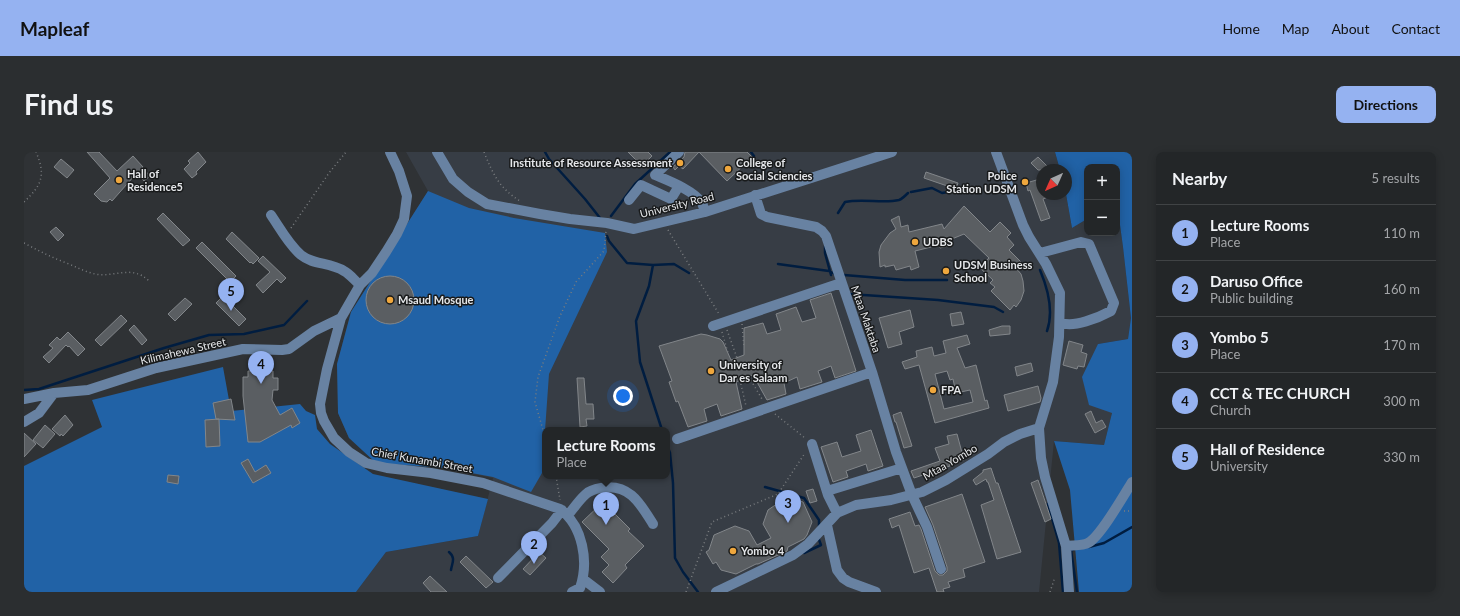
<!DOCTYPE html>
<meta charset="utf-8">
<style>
body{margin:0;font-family:Lato,sans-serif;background:#2b2e30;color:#f1f3f6}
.controls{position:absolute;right:12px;top:12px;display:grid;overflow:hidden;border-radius:8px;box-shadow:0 2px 10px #0003}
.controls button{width:36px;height:36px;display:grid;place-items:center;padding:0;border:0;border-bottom:1px solid #404345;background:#232628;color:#f1f3f6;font:20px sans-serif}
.compass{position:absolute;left:1012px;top:12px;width:36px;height:36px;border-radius:50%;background:#232628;box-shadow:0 2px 10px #0003;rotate:225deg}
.you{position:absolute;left:599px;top:244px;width:14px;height:14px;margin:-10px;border:3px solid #fff;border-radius:50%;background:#1a73e8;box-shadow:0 0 0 6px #1a73e833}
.badge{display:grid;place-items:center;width:26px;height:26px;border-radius:50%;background:#95b2f1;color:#111;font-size:13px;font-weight:700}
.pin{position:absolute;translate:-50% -33px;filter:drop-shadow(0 1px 2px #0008)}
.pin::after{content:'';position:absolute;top:21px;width:14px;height:12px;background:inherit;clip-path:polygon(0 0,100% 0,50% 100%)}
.popup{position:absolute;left:518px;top:275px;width:128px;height:52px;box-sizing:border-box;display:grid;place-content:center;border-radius:8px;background:#232628;filter:drop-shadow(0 1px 3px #0005);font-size:13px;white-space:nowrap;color:#a3a5a8}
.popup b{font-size:15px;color:#f1f3f6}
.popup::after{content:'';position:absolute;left:50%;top:100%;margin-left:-8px;border:8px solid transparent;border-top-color:#232628}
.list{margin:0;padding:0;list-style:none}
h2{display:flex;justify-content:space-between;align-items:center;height:52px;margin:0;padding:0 16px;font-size:17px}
h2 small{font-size:13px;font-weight:400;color:#a3a5a8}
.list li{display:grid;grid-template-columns:26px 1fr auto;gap:12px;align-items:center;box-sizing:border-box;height:56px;padding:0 16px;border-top:1px solid #404345}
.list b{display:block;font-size:15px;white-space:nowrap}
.list p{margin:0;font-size:13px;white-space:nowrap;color:#a3a5a8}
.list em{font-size:13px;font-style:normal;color:#a3a5a8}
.map{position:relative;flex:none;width:1108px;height:440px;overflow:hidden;border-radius:8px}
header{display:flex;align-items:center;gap:24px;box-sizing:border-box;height:56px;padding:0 20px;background:#95b2f1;color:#111}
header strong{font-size:19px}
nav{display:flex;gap:22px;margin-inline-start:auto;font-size:14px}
.intro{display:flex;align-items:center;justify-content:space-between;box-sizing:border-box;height:96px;padding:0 24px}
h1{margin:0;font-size:28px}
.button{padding:10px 18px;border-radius:8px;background:#95b2f1;color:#111;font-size:14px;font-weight:700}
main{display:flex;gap:24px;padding:0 24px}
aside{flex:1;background:#232628;border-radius:8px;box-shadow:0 2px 10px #0003}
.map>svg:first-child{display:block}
.built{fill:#373d45;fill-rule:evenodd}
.forest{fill:#2162a6}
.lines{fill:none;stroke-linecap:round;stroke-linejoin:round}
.stream{stroke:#001d40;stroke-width:2.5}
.building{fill:#5a5e62;stroke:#82868a;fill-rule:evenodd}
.path{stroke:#797c7f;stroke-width:1.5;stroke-dasharray:1 3;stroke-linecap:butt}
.minor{stroke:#6882a2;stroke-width:10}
.poi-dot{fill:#efa73d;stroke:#181a1b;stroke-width:1.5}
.labels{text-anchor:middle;stroke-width:3;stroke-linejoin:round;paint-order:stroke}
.poi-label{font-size:11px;font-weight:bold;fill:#e5e7ea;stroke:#181a1b;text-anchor:start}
.street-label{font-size:11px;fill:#e5e7ea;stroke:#181a1b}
</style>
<header>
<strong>Mapleaf</strong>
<nav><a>Home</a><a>Map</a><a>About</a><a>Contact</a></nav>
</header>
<div class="intro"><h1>Find us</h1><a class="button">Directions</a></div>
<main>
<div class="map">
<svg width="1108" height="440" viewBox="0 0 1108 440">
<rect width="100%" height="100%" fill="#2f3235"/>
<path class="built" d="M382 0H1031L1036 18H1018V42H1042L1048 76 1063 67V81H1093V51L1099 95 1107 166 1104 187 1074 192 1088 261 1080 293 1030 289 1015 440H332L362 400 454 384 469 326 421 316 325 286 314 261 313 212 327 160 404 39ZM521 278H643V324H521Z"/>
<path class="forest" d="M1031 0H1108V440H1055L1046 338 1030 289 1080 293 1088 261 1065 253 1058 225 1074 192 1104 187 1107 166 1099 95 1093 51V15H1063V67L1048 76 1042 42V18H1036Z
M404 39 445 56 490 66 581 81 583 100 525 222 518 321 507 340 469 325 421 316 352 311 325 286 314 261 313 212 327 160Z
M199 215 207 259 276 252 282 259 291 263 293 277 306 292 349 322 464 347 454 384 362 400 332 440H0V314L78 275 68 248Z"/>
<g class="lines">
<path class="stream" d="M521 0 525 7 561 47 576 66
M727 0 730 4
M887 40 908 36 918 41 924 40 925 36
M814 61 821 50C839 46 859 52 875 48 878 47 882 43 884 41
M587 64 611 32 646 0
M583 84 585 89 603 111 629 113 650 112 665 121
M801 94V101L807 123
M754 112 805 119 811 122
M629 113 625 134 612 169 616 210 638 278
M1016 118C1024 137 1030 159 1023 179
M820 123 881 128H923
M825 142 914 148 970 155 979 160
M0 238 15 237 140 196 185 183 220 182 260 173 283 149
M643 293 646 301 649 331 651 406 659 420 674 440
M741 335 780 346 795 368V375
M1024 352 1035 391 1039 440
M1065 395 1080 391 1108 375
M1049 398H1047L1053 440
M425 400C432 406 428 411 427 418
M780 401 797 393 794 385"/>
</g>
<path class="building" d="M63 0H75L93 19 109 4 119 15H118L126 24 120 29 114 23 112 24 111 23 88 49 86 47 83 50 77 49 70 42 86 26Z
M174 0 182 10 172 20 173 22 168 26 160 17 166 11 164 9Z
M604 0H624L628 4 618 14Z
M661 0H723L728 5 703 29 675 0 659 17 655 14 651 18 649 15 660 5Z
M1014 5 1027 18H1014L1007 11Z
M37 7 50 18 43 26 30 15Z
M902 20 934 31 932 37 900 26Z
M1016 27 1018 42H1031L1019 47 1026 66 1017 69 1006 38 1004 39 1002 31Z
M940 54 966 80 976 70 987 81 983 85 990 93 985 98 997 110 991 115 997 122 999 129 1000 139 997 148 992 155 990 153 986 158 967 139 971 135 966 131 969 128 955 115 965 106 940 82 923 89 924 94 916 96 915 93 891 99 895 115 887 118 886 114 872 118 870 113 861 115V113L856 115 855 100 857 93 866 81 872 77 867 68 875 64 877 75 884 73 885 80 918 72 920 77Z
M139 61 166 88 159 94 133 67Z
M32 75 40 83 34 89 26 80Z
M208 80 235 106 229 112 227 110 226 111 202 87Z
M178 90 212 124 206 130 172 96Z
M239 104 262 126 257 131 253 127 239 141 232 133 246 120 234 109Z
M342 148a24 24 0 1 1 48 0a24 24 0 1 1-48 0Z
M807 141 832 219 811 226 807 214 794 219 798 230 776 237 773 225 760 231 762 242 743 248 729 223 712 230 718 257 697 264 693 252 680 257 683 269 664 275 654 249 652 250 645 230 648 229 635 194 677 182 683 183 696 187 699 190 707 208 720 203V176L739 171 743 182 757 178 752 162 772 155 778 170 792 166 786 148Z
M199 144 222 167 215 174 192 151Z
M161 146 168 152 151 169 144 162Z
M886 158 890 175 875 180 878 192 864 196 855 166Z
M937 160 940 172 928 174 926 162Z
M97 163 103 169 77 194 71 188Z
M110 173 123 188 118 193 105 178Z
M978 174H986V182L966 184 965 178Z
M44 180 61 197 54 204 45 194 44 195 42 193 25 211 19 205 29 196 25 193 33 185 36 188Z
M943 183 946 192 933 196 941 216 952 213 961 249 963 248 965 256 911 271 895 213 881 217 878 210 893 205 892 199 908 195 910 204 922 201 919 189ZM923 219 926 228 929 227 932 241 946 238 949 250 920 257 911 222Z
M1045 189 1059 193 1057 200 1063 202 1060 215 1054 214 1053 217 1039 213Z
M1007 211 1009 219 993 224 991 215Z
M230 214 243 215V219H249V226H254V238H249L248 248 256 263 268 256 276 271 268 276 267 273 236 290H224L219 244V225H224V219H230Z
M553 226H560L562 252H569L570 267H562L563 274 556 275Z
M1014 234 1017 246 1016 250 984 259 980 243Z
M207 247 211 268 192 267 189 251Z
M1067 259 1072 271 1078 268 1082 275 1071 281 1061 262Z
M877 260 888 294 880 296 872 270H871L869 263Z
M41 263 49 273 39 284 37 282 36 284 28 277Z
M195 267 196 294 182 295 181 268Z
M21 273 31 282 19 296 9 288Z
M847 278 859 314 844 319 842 312 822 319 824 325 809 330 797 295 813 290 818 305 837 299 832 283Z
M0 281 12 292 0 305Z
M933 282 940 308 925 311 926 314 890 326 887 319 916 309 911 296 925 292 923 284Z
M224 307 231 320 242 313 247 321 229 331 217 311Z
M967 316 972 331H974L997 400 973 407 957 353 970 348 964 330H963L962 327 952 333 949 328 959 320V318Z
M144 323 155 324 154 332 143 330Z
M1014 328 1027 367 1021 370 1007 331Z
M789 337 793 349 786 351 782 339Z
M938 342 961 410 939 417 941 425 924 430 926 435 919 437 920 440H913L905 416 890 421 875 373 868 376 865 367 886 360 891 374 895 373 897 377 911 419 915 423H919L923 419V415L909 373 901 355Z
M763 345 779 350 788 370 783 383 780 387 764 395 763 399 734 412H732L712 422 697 418 692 410 689 412 682 400 685 398 690 383 711 374 725 379 733 393 747 386 739 372 744 358Z
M579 350 606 377 604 379 620 394 601 413 603 416 589 431 578 420 585 413 577 405 585 397 558 370Z
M515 400 522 406 506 423 499 417Z
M442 404 469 430 462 436 436 410Z
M406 424 423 440H407L399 431Z"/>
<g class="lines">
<path class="path" d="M460 0C469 22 475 36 496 49
M0 50C18 33 22 23 12 0
M267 76 305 21 322 0
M644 78 695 162
M0 91C15 99 29 106 45 112 54 116 62 120 71 122 90 126 108 112 125 129
M718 172 720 195
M703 178 713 206
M698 180 704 201
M725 225 738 247
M716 228 722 254
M751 262 781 286
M521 285 511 250 514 225 536 164 552 130 580 99 582 79
M532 324 536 348
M1100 359H1108
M662 440 688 370 754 342 781 301
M1026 440 1031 425"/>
<path class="minor" d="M366 0 375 19 383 44 380 67 373 82 362 100 348 121 336 133 317 166 303 217 296 252 297 261 300 269 310 286 325 300 342 311 363 316 407 321 459 331 536 357C559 374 565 410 556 436L548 440
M413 0 429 27 444 40 463 52 516 62 546 67 583 71 610 77 681 60 868 0
M655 0 631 23C645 29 669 38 678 51 679 53 680 57 681 60
M972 0 999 73 1005 85 1022 112 1036 141 1035 185 1029 230 1015 276 1017 306 1021 325 1042 394 1045 440
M731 43 737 62 743 65 792 75 798 79 802 84 848 220 872 300 888 343 903 375 917 417
M605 48 617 33 647 47 655 34
M247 63C256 76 264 92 277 103 289 113 306 110 320 119 326 122 331 129 336 133
M1016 101 1057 90 1065 92 1090 151 1087 159C1076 165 1048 177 1036 170
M689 174 817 131
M0 247 30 241 64 238 132 216 219 197 258 198 265 197 290 179 317 166
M0 270 15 261 30 241
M653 287 848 220
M788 292 804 343 813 361
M803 339 878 316
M544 363C550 356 555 348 562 342 566 338 571 337 577 336 605 331 616 351 629 372
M803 373 813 418 819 426 825 430 852 440
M1042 394C1048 393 1058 394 1064 391 1076 385 1100 343 1108 330
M474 426 528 371 538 358
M559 427 576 440
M692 440 769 403 784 392 813 361 832 353 867 348 898 340 922 328 964 302 980 290 996 282 1015 276"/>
</g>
<g class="poi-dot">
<circle cx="656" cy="11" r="4"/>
<circle cx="704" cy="17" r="4"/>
<circle cx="95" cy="28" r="4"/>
<circle cx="1001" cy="30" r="4"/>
<circle cx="891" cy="90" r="4"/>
<circle cx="922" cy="119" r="4"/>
<circle cx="366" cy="148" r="4"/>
<circle cx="687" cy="219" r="4"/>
<circle cx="909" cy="238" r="4"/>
<circle cx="709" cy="399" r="4"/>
</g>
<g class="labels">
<g class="poi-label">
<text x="648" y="15" text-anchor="end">Institute of Resource Assessment</text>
<text x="712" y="15">College of<tspan x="712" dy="13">Social Sciencies</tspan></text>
<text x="103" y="26">Hall of<tspan x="103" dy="13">Residence5</tspan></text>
<text x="993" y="28" text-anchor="end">Police<tspan x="993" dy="13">Station UDSM</tspan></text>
<text x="899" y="94">UDBS</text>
<text x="930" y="117">UDSM Business<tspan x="930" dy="13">School</tspan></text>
<text x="374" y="152">Msaud Mosque</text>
<text x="695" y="217">University of<tspan x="695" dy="13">Dar es Salaam</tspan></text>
<text x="917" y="242">FPA</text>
<text x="717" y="403">Yombo 4</text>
</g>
<g class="street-label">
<text transform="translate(653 53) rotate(-14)" y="4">University Road</text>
<text transform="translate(842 167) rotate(71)" y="4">Mtaa Maktaba</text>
<text transform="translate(159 199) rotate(-13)" y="4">Kilimahewa Street</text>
<text transform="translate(398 308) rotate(10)" y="4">Chief Kunambi Street</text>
<text transform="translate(926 310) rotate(-30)" y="4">Mtaa Yombo</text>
</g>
</g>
</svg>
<div class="controls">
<button>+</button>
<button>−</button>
</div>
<svg class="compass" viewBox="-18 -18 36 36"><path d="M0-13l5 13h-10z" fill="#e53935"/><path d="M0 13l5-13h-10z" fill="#a3a5a8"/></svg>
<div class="you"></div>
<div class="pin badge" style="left:582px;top:373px">1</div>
<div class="popup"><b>Lecture Rooms</b>Place</div>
<div class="pin badge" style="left:510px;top:412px">2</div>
<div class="pin badge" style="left:764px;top:371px">3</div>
<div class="pin badge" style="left:237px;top:232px">4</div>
<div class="pin badge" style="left:207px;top:159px">5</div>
</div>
<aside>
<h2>Nearby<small>5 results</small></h2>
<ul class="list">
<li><span class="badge">1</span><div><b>Lecture Rooms</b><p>Place</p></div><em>110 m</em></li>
<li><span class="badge">2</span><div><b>Daruso Office</b><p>Public building</p></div><em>160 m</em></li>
<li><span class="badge">3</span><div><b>Yombo 5</b><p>Place</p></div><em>170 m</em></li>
<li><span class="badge">4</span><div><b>CCT &amp; TEC CHURCH</b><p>Church</p></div><em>300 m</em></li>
<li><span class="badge">5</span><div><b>Hall of Residence</b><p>University</p></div><em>330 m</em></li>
</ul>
</aside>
</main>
